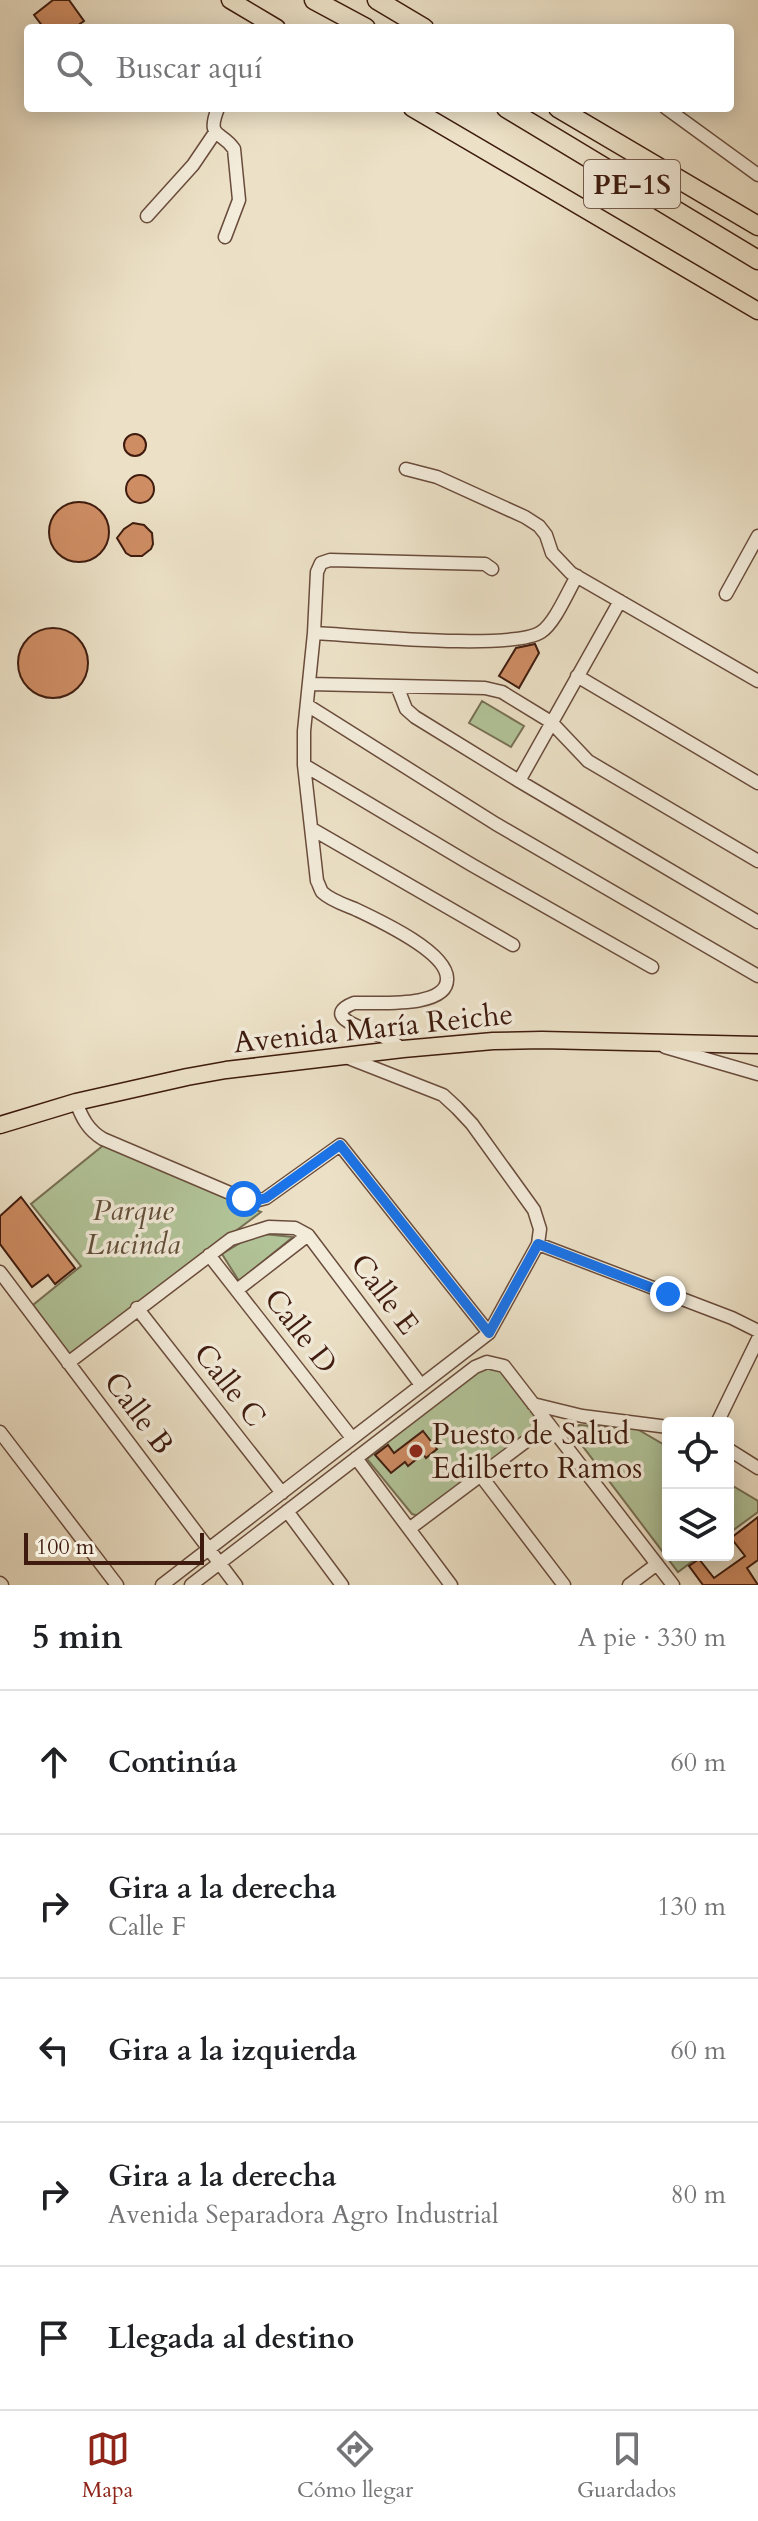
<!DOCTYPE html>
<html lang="es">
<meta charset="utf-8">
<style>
body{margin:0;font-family:Cardo,serif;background:#f6f6f6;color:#202124}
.controls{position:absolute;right:24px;bottom:24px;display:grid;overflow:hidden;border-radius:8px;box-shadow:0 4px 20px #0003}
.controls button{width:72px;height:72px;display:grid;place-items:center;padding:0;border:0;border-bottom:2px solid #e0e0e0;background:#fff;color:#202124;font:40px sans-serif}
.scale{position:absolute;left:24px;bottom:20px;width:180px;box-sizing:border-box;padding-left:8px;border:4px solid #3e1b0e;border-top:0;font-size:22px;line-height:28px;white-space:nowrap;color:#3e1b0e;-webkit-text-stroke:6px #f3ecdb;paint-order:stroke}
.stop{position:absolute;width:24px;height:24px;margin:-18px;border:6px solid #1a73e8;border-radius:50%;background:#fff}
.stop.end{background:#1a73e8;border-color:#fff;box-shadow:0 2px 8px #0008}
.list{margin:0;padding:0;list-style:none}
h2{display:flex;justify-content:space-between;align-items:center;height:104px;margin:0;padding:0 32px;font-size:34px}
h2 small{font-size:26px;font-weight:400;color:#757577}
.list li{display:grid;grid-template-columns:52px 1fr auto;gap:24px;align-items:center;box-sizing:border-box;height:144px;padding:0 32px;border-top:2px solid #e0e0e0}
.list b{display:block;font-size:30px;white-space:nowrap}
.list p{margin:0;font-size:26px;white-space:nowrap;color:#757577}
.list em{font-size:26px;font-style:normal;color:#757577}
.icon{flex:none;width:44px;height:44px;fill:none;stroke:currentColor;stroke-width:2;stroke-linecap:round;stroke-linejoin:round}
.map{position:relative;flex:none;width:758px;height:1585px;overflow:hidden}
.search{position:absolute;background:#fff;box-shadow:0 4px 20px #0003;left:24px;right:24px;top:24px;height:88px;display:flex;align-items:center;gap:20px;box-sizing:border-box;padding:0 28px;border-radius:8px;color:#757577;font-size:30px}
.sheet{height:824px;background:#fff}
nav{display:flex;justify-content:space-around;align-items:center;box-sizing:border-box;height:112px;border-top:2px solid #e0e0e0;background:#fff;font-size:22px;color:#757577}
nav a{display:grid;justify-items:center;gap:4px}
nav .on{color:#8f2418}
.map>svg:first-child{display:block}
.green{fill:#b2c499;stroke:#787054;stroke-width:2}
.building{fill:#cf8d64;stroke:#3e1b0e;stroke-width:2}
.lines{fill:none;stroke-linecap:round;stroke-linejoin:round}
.minor-casing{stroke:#6a4c3c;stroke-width:15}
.major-casing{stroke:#3e1b0e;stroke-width:19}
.highway-casing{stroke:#3e1b0e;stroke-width:21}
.minor{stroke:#f3ecdb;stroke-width:12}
.major{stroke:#ece1c7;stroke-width:16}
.highway{stroke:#ece1c7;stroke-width:18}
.route{stroke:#1a73e8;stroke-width:10}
.poi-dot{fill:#8f2418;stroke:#f3ecdb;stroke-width:3}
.labels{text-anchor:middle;stroke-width:7;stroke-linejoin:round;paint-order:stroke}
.shield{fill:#f3ecdb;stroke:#745a4c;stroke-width:2}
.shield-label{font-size:28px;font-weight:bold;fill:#3e1b0e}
.street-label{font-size:30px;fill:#3e1b0e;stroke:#f3ecdb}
.park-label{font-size:30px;font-style:italic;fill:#614e38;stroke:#f3ecdb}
.poi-label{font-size:30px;fill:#3e1b0e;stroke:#f3ecdb;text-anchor:start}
</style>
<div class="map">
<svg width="758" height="1585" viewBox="0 0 758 1585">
<rect width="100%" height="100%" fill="#ece1c7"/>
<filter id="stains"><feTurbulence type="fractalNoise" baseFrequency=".0025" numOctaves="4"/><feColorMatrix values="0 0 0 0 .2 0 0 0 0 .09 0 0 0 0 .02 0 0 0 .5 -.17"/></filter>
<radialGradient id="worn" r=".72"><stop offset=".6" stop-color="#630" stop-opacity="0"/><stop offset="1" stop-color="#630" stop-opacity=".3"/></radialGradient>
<path class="green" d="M482 701 524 726 511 747 469 723Z
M105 1144 261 1212 70 1355 33 1305 81 1266 31 1204Z
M264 1234 293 1237 239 1281 222 1254 250 1237Z
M482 1368H495L502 1371 542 1424 419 1516 412 1514 367 1459 473 1373Z
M579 1425 637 1429 668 1447V1555H701L678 1572 575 1436 574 1428Z
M728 1483 758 1501V1512L728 1534Z"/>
<path class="building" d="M53 0H69L84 21 74 28H44L34 15Z
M124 445a11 11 0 1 1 22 0a11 11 0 1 1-22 0Z
M126 489a14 14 0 1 1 28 0a14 14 0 1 1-28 0Z
M49 532a30 30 0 1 1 60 0a30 30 0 1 1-60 0Z
M133 523 144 525 152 533 153 544 151 549 142 556H131L126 553 117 538 124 529Z
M18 663a35 35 0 1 1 70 0a35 35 0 1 1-70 0Z
M535 644 539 653 519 688 499 676 516 648Z
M21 1197 75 1268 55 1284 48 1275 32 1287 0 1244V1216Z
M423 1431 437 1449 426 1458 423 1454 408 1466 405 1462 391 1473 375 1455 388 1445 394 1453Z
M758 1517V1560L747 1568 758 1585H703L689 1566 699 1559 714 1578 745 1556 731 1538Z"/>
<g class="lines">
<defs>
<path id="minor" d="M218 108C206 139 221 130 234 149L239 200 225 237
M666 108 758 175
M147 216 193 165 214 134
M406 469 437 477 525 517 539 526 546 535 552 553 571 573 758 681
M726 594 758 536
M314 633C356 635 512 651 541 632 555 623 568 591 577 576
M577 676 758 783
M310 684 485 688 502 692 551 722 588 761 758 861
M397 686 406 709 415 717 519 781 758 922
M307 705 496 824 758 976
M304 765 472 865 652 967
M519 781 620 601
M312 829 513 945
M665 1047 758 1074
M403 1049C395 1044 387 1038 379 1035 369 1030 318 1017 354 1003 375 1002 449 1009 447 978 446 951 378 920 355 909 345 905 330 900 322 892 321 891 318 882 317 881L304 765V731L314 633 317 572 321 563 330 560 485 564 492 569
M76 1102C82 1118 88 1130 103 1139L244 1199 255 1201 266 1198 340 1145 489 1333
M538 1244 732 1318 758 1331
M209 1255 352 1438
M0 1272 236 1585
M237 1290 308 1235
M137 1308 282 1493
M68 1363 231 1239 269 1227 295 1228 308 1235 421 1385
M533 1404 582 1416 668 1427
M717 1423 758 1339
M0 1432 117 1585
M728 1449 758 1468
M356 1458 451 1585
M481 1476 564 1585
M287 1511 342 1585
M409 1529 549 1424
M0 1583 2 1585
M162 1585 489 1333 538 1244 540 1229 534 1210 472 1124 457 1108 443 1095 346 1057
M191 1585 475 1367 487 1362 504 1366 673 1585
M629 1585 657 1564"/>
<path id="major" d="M230 0 277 28
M412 108 758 311
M0 1125 76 1102 187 1077 226 1070 403 1049 493 1041 542 1040 758 1045"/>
<path id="highway" d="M314 0 366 28
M377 0 424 28
M506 108 758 260
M558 108 758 226"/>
</defs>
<use href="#minor" class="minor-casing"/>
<use href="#major" class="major-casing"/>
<use href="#highway" class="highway-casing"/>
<use href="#minor" class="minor"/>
<use href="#major" class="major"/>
<use href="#highway" class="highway"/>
</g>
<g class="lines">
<path class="route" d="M244 1199 255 1201 266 1198 340 1145 489 1333 538 1244 668 1294"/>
</g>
<circle class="poi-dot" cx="416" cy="1451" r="8"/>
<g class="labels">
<rect class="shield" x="584" y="160" width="96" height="48" rx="6"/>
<g class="shield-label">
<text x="632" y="194">PE-1S</text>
</g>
<g class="street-label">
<text transform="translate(373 1028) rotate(-6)" y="10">Avenida María Reiche</text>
<text transform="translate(385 1294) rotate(53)" y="10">Calle E</text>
<text transform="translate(301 1331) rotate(52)" y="10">Calle D</text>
<text transform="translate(230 1385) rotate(52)" y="10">Calle C</text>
<text transform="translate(139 1413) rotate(53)" y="10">Calle B</text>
</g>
<g class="park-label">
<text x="133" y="1220">Parque<tspan x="133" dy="34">Lucinda</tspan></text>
</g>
<g class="poi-label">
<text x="432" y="1444">Puesto de Salud<tspan x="432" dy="34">Edilberto Ramos</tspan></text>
</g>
</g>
<rect width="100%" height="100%" filter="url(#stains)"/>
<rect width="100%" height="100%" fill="url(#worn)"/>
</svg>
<div class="controls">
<button><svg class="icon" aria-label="locate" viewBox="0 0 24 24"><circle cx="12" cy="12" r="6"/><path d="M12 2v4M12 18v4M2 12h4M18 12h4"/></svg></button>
<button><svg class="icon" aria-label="layers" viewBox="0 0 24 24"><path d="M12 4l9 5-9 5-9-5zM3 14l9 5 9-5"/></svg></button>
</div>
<div class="scale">100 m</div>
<div class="stop" style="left:244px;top:1199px"></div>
<div class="stop end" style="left:668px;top:1294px"></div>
<div class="search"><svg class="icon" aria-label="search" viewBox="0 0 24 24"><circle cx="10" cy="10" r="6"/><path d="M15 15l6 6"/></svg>Buscar aquí</div>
</div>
<section class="sheet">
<h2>5 min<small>A pie · 330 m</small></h2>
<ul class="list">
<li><svg class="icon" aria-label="ahead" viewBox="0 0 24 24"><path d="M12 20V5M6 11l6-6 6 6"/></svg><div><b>Continúa</b></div><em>60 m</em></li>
<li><svg class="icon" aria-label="right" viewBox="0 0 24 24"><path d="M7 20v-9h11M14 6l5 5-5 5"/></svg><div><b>Gira a la derecha</b><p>Calle F</p></div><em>130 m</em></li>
<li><svg class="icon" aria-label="left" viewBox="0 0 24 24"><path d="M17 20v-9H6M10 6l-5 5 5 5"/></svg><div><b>Gira a la izquierda</b></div><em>60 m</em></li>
<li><svg class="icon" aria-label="right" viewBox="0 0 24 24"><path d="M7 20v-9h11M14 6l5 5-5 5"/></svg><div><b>Gira a la derecha</b><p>Avenida Separadora Agro Industrial</p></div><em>80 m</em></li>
<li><svg class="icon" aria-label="arrive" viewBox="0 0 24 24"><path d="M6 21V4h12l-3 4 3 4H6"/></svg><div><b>Llegada al destino</b></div></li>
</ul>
</section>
<nav>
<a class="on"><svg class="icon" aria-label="map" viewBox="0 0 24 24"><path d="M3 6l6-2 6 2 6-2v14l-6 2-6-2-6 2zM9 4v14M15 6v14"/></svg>Mapa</a>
<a><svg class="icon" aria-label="directions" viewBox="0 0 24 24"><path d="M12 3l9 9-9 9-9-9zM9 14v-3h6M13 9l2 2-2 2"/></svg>Cómo llegar</a>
<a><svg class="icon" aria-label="saved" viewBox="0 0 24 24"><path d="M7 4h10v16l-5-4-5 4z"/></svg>Guardados</a>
</nav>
